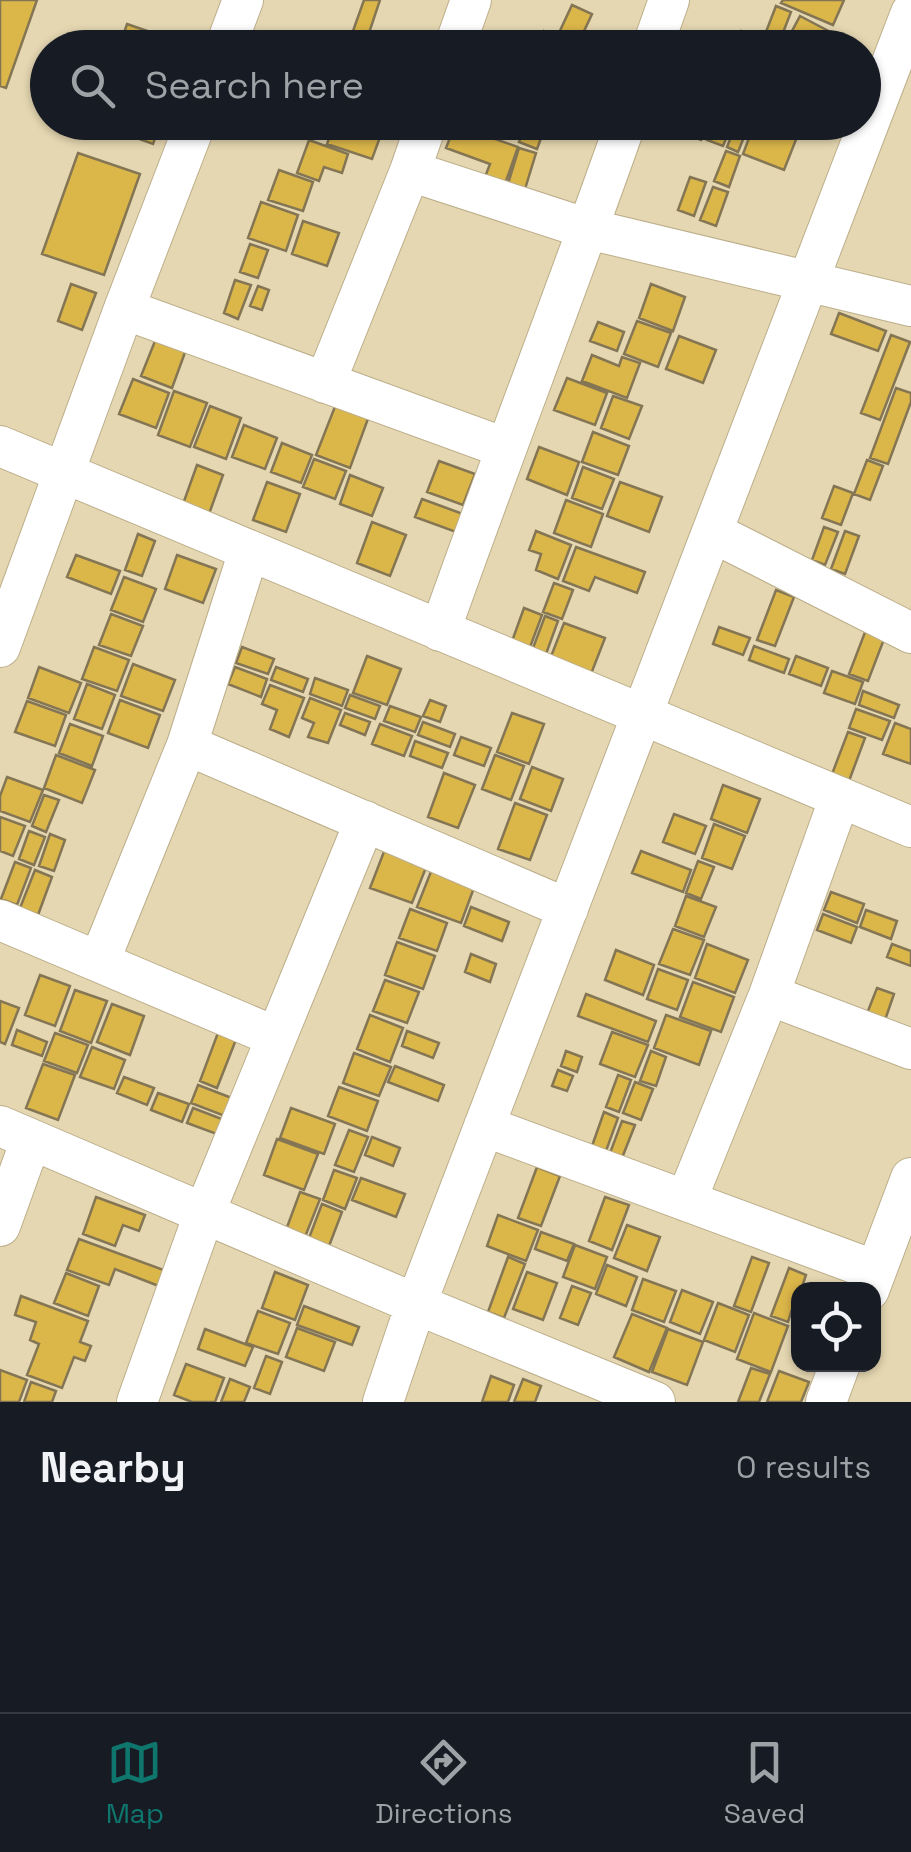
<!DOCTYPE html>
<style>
body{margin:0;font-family:"Space Grotesk",sans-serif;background:#20242c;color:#f1f3f6}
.controls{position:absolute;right:30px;bottom:30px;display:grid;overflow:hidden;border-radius:20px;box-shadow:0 2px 8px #0004}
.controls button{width:90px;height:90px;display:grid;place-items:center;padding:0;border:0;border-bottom:2px solid #363941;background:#171b24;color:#f1f3f6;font:50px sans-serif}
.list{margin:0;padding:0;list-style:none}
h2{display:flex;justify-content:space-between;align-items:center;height:130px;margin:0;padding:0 40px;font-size:42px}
h2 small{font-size:32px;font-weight:400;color:#9ea1a6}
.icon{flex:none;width:55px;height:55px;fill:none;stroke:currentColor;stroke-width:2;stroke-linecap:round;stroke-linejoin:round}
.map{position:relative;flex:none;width:911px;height:1402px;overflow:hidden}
.search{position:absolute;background:#171b24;box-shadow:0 2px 8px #0004;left:30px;right:30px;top:30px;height:110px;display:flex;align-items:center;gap:25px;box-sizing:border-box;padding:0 35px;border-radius:55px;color:#9ea1a6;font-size:38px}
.sheet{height:310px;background:#171b24}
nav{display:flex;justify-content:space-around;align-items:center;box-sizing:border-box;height:140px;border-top:2px solid #363941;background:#171b24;font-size:28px;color:#9ea1a6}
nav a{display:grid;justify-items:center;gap:5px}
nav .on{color:#0f766e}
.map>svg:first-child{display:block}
.building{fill:#dbb649;stroke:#847654;stroke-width:2.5}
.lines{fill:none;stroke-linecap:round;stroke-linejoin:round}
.minor-casing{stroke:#bcae8a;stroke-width:42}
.minor{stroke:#fff;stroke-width:40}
</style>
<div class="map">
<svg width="911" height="1402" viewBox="0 0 911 1402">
<rect width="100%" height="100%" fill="#e5d7b1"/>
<path class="building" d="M0 0H37L6 88 0 86Z
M364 0H380L368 36 353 31Z
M783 0H844L833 25 781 3Z
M572 5 592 14 578 44 558 35Z
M776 6 791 12 779 43 764 37Z
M800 16 840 37 835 48 784 46Z
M127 24 188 45V48H119Z
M544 31 577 48H535Z
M741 31 761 38 757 48H735Z
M92 122H161L153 144Z
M335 122H365L383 129 372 159 327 144Z
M527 122H547L537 149 519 142Z
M689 122 707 123 701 140 685 134Z
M714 122H733L723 146 707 140Z
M737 122H750L738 152 727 147Z
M755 122 797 137 784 170 743 154Z
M455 125 518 147 505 184 485 177 490 164 446 148Z
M309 140 348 154 342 173 324 167 319 181 297 173Z
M519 148 536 153 525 189 508 184Z
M726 151 740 156 729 187 714 181Z
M78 153 140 174 104 275 42 254Z
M279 170 313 182 303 211 268 200Z
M690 177 706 182 694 216 678 210Z
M713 187 728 192 716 226 700 220Z
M261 202 298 215 286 251 248 238Z
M303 221 339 233 327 266 292 254Z
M250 244 268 250 258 278 240 272Z
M235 280 251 285 238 319 224 313Z
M71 284 96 293 82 330 58 321Z
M651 284 685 297 673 331 639 318Z
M258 286 269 290 262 310 250 306Z
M839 313 886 331 878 351 831 334Z
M637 321 671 333 658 367 624 354Z
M598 322 624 332 617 351 590 341Z
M891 335 910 342 880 420 861 413Z
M157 336 187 347 172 388 141 376Z
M679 336 716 350 703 383 666 369Z
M592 355 619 366 622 357 640 363 627 398 582 381Z
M567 378 607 393 595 425 554 410Z
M133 379 169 393 156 428 119 414Z
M896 388 911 393V402L888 464 870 458Z
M174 391 207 403 190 447 158 435Z
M613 396 642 406 629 439 601 428Z
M336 404 369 416 350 468 316 455Z
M210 406 241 418 226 459 194 447Z
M244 425 277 438 265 469 232 457Z
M593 432 629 446 618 475 582 462Z
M282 443 312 455 301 483 271 472Z
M539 447 579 462 567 495 527 479Z
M314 459 346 471 335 499 303 487Z
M867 460 883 466 870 500 854 494Z
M439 461 475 474 463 505 427 492Z
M197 465 223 475 209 514 183 504Z
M583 467 614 479 602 509 572 498Z
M350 475 383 488 372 516 340 504Z
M267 482 300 494 286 532 253 520Z
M620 482 662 497 649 532 607 516Z
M834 486 853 493 841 525 822 518Z
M422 499 463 514 456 532 415 517Z
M566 500 603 514 591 547 554 533Z
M372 522 406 535 390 576 357 563Z
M824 527 838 532 825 565 812 560Z
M536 531 571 545 558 579 536 570 541 554 529 550Z
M845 531 859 536 845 574 831 569Z
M138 534 155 541 142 576 125 570Z
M576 547 645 572 637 593 595 577 589 591 563 581Z
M76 555 120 571 111 594 67 577Z
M177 555 216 569 203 603 165 589Z
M124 577 156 589 143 622 111 610Z
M554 583 573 590 562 619 543 612Z
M776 590 794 597 775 646 757 640Z
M524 608 542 615 529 650 511 644Z
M111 614 143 626 131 656 99 645Z
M545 616 558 621 546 654 533 648Z
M564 623 605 638 591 674 550 659Z
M719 627 750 638 743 655 713 644Z
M867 627 886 634 868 681 849 674Z
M754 646 789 659 784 673 749 660Z
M94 647 129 660 117 691 82 679Z
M242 647 274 659 268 674 236 663Z
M367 656 401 669 387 705 353 693Z
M796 656 828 668 821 686 789 674Z
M133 664 175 680 163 711 121 696Z
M39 667 81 683 69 713 28 698Z
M235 667 267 679 261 697 228 684Z
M276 667 308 679 303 692 271 680Z
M832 671 863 682 855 704 824 693Z
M315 678 348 690 342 706 310 694Z
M87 684 115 695 102 729 74 719Z
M270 685 304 698 289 737 270 729 277 710 262 704Z
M863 691 899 705 894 718 859 705Z
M350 695 380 706 375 719 345 708Z
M310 698 341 710 328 743 308 737 314 723 302 718Z
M120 700 160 715 148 748 108 733Z
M430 700 446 706 440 722 423 716Z
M27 701 66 715 55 746 15 732Z
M390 706 421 717 415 732 384 721Z
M856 709 890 721 882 740 849 728Z
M345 713 370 722 365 735 340 725Z
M512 713 544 724 529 764 497 752Z
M423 722 455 734 450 747 418 735Z
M895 723 911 729V764L883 754Z
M70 724 103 736 92 766 59 753Z
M380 724 412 736 404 756 372 744Z
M848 732 865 738 846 789 829 782Z
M461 737 491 748 484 766 454 755Z
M415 741 448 753 442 768 410 756Z
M56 755 95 770 82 803 44 788Z
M495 755 524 766 511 800 482 789Z
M532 767 563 779 551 811 520 799Z
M444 773 475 785 458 828 428 817Z
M7 777 43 790 30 822 0 811V796Z
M723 785 760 799 747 833 711 819Z
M44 795 59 800 46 832 32 826Z
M515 803 547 815 530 860 498 849Z
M674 814 706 826 695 854 663 842Z
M0 817 25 826 13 856 0 851Z
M714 824 745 836 732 869 702 858Z
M29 831 45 837 34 865 19 859Z
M50 834 65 840 54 871 39 866Z
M385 849 427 865 412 903 370 888Z
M641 851 691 870 683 892 632 873Z
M698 861 714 867 701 899 686 893Z
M15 862 31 868 17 905 1 899Z
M432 869 475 885 461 923 417 907Z
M35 870 52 877 38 915 20 908Z
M831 892 864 904 857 923 824 910Z
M686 896 716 907 704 937 675 926Z
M471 907 509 922 502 941 464 926Z
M410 909 447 923 437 951 399 938Z
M866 910 897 921 891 939 860 927Z
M823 914 857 927 851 943 817 930Z
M673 929 704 940 690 975 659 964Z
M397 942 435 956 423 989 385 975Z
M707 944 748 960 735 993 695 978Z
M892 944 911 951V966L887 957Z
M616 950 654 965 643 995 605 980Z
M471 954 496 964 490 982 465 972Z
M658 969 688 980 677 1010 647 999Z
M40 975 70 986 55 1026 25 1015Z
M385 980 419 992 407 1023 373 1011Z
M693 982 734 997 721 1032 680 1017Z
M877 988 894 994 884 1023 866 1016Z
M75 990 107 1001 91 1043 60 1031Z
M586 994 656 1021 648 1042 578 1016Z
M0 1001 19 1008 5 1044 0 1042Z
M112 1004 144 1016 130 1055 97 1042Z
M370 1015 403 1028 390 1062 357 1049Z
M666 1015 711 1031 699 1065 654 1048Z
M17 1030 47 1042 42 1056 12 1045Z
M219 1030 237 1037 217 1088 200 1081Z
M407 1031 439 1043 433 1058 402 1046Z
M612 1032 648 1045 635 1077 600 1064Z
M55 1033 88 1045 77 1073 44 1061Z
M92 1047 125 1060 114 1089 80 1077Z
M566 1051 582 1057 577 1072 561 1066Z
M651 1051 666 1057 656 1086 640 1081Z
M354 1053 391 1067 379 1096 343 1083Z
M43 1064 75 1075 58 1120 26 1108Z
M395 1066 444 1085 438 1101 388 1082Z
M558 1070 573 1076 567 1091 552 1086Z
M618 1075 631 1080 619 1112 606 1107Z
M124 1077 154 1088 147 1105 117 1093Z
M635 1082 653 1089 641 1120 623 1113Z
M198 1085 237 1100 230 1118 191 1103Z
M339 1087 378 1101 367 1131 328 1116Z
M158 1093 189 1104 182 1122 151 1110Z
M193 1108 227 1121 222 1136 187 1123Z
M291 1108 335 1124 324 1154 280 1138Z
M604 1112 618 1118 606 1151 592 1146Z
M622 1121 635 1125 622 1158 610 1153Z
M349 1130 368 1137 354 1172 335 1165Z
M372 1137 400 1148 393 1166 365 1155Z
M277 1139 318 1154 304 1190 264 1175Z
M537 1167 560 1176 541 1226 518 1218Z
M334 1170 357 1178 345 1209 323 1200Z
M361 1178 405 1194 396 1217 352 1200Z
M300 1192 320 1199 305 1237 286 1230Z
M96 1197 145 1215 139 1231 123 1225 115 1246 83 1234Z
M605 1197 629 1205 612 1250 589 1241Z
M322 1204 342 1212 329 1246 309 1238Z
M498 1215 538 1230 526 1261 487 1246Z
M627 1225 660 1237 647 1271 614 1258Z
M541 1232 574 1244 567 1261 535 1249Z
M79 1239 169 1272 164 1288 115 1269 109 1285 67 1270Z
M575 1245 607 1257 595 1289 563 1277Z
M508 1257 525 1264 504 1318 488 1312Z
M752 1257 769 1263 751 1312 734 1306Z
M607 1265 637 1277 626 1306 596 1294Z
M789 1268 806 1275 801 1290H798L788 1322 771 1316Z
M275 1272 308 1285 295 1320 262 1308Z
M527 1272 557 1283 543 1320 513 1309Z
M66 1273 99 1286 88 1316 54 1303Z
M643 1279 676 1291 664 1322 632 1310Z
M572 1286 591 1293 578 1325 560 1318Z
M682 1290 713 1302 700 1334 670 1322Z
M21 1296 88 1321 80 1342 91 1346 85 1361 74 1357 62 1388 27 1375 39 1344 30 1340 36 1322 15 1315Z
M718 1303 749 1315 735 1352 704 1340Z
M304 1306 359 1327 352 1345 297 1325Z
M258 1311 290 1323 278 1354 246 1343Z
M754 1313 788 1326 771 1372 737 1359Z
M632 1314 667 1328 649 1372 614 1357Z
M297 1328 335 1342 324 1371 286 1357Z
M205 1329 253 1347 245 1366 198 1349Z
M668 1329 703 1342 687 1385 652 1372Z
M266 1356 282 1362 270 1394 254 1388Z
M186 1364 224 1378 215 1402H192L174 1395Z
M751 1368 770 1374 759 1402H738Z
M0 1370 27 1380 19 1402H0Z
M779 1371 809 1382 801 1402H767Z
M491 1376 514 1385 508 1402H482Z
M230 1379 250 1387 244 1402H221Z
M523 1379 541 1386 535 1402H514Z
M31 1382 56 1391 52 1402H24Z"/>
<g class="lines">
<defs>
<path id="minor" d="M225 48 243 0
M454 48 471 0
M652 48 669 0
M410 171 588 229 911 306
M124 309 505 448
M325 383 410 171 427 122
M0 446 911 827
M712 532 911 633
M440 631C500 461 566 293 626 122
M0 647 124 309 196 122
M187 745 568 909
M0 920 276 1037
M99 962 187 745 249 551
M769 995 911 1049
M0 1126 416 1304 655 1402
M484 1126 876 1271
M686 1201 769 995 840 797
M0 1226 31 1140
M869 1290 911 1178
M137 1402 204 1214 365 821
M383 1402 416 1304 911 13
M826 1402 840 1364"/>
</defs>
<use href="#minor" class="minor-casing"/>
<use href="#minor" class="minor"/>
</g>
</svg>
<div class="controls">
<button><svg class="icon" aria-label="locate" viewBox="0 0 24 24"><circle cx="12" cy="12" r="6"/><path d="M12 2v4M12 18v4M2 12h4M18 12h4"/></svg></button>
</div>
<div class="search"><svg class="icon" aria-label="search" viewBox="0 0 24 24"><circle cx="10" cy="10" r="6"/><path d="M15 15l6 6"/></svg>Search here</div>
</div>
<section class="sheet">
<h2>Nearby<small>0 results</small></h2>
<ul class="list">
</ul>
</section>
<nav>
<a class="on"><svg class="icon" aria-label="map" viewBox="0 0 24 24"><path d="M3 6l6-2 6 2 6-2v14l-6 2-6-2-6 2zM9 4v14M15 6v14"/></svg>Map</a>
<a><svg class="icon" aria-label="directions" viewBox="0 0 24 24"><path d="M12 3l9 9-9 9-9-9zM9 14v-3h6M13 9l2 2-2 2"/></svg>Directions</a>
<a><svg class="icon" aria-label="saved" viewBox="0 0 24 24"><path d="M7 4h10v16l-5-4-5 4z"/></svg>Saved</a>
</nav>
